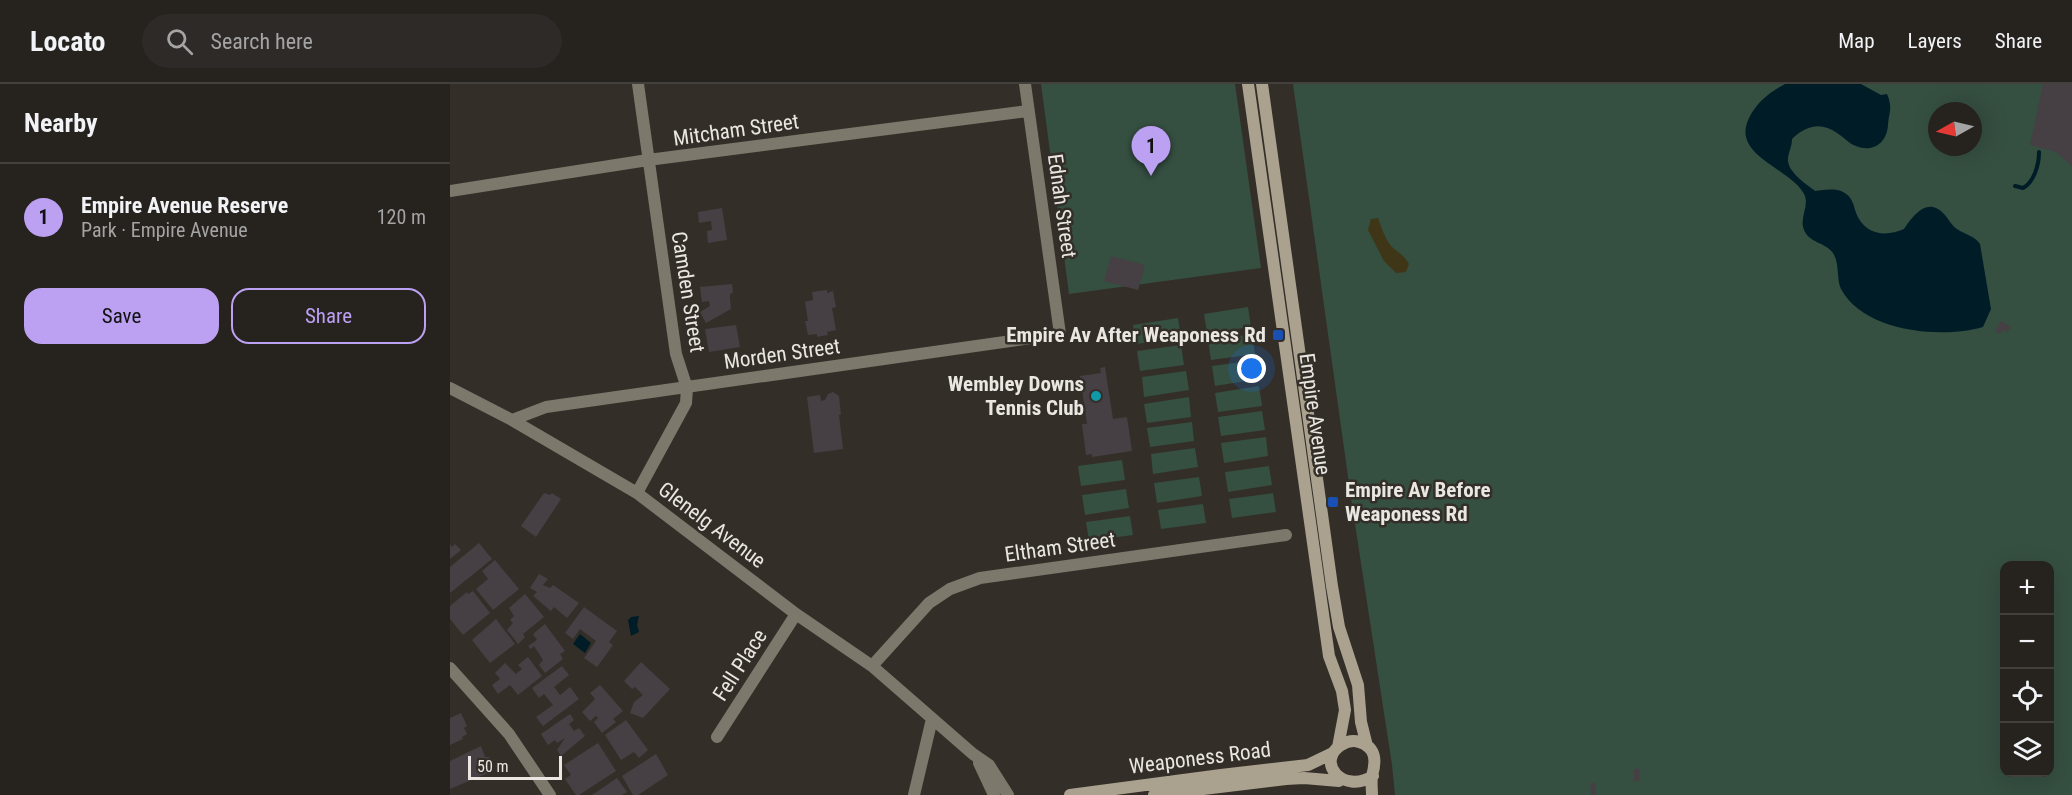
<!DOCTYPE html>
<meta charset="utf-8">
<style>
body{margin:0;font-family:"Roboto Condensed",sans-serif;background:#2e2a27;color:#f1f3f6}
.controls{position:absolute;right:18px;bottom:18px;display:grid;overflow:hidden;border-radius:12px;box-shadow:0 6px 24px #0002}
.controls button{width:54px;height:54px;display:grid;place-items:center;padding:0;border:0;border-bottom:2px solid #423f3c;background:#26221e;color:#f1f3f6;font:30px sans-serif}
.compass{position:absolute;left:1478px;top:18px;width:54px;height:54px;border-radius:50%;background:#26221e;box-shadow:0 6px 24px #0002;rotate:262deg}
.scale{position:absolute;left:18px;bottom:15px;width:94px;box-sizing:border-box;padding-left:6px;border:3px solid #eae7e3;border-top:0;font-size:16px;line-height:21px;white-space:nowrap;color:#eae7e3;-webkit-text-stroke:4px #332e28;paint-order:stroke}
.you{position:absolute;left:802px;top:285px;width:21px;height:21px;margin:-15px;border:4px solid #fff;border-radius:50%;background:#1a73e8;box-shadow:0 0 0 9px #1a73e833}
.badge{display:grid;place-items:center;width:39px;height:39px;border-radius:50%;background:#bca0f2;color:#111;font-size:20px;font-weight:700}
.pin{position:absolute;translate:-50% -50px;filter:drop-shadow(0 2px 3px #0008)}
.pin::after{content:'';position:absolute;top:32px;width:21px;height:18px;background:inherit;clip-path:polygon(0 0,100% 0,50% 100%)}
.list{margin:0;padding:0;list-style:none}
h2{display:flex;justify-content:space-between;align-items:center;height:78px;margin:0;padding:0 24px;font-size:26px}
h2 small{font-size:20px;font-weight:400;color:#a4a4a4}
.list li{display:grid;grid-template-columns:39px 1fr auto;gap:18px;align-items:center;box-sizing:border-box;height:108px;padding:0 24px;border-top:2px solid #423f3c}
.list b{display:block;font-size:22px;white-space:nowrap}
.list p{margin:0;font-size:20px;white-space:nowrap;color:#a4a4a4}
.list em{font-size:20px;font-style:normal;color:#a4a4a4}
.actions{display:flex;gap:12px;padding:18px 24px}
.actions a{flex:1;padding:14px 0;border:2px solid #bca0f2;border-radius:18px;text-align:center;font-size:21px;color:#bca0f2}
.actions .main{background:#bca0f2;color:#111}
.icon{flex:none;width:33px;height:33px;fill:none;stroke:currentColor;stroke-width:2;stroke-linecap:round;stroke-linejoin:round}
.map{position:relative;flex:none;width:1622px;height:711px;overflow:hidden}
header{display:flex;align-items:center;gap:36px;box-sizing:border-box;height:84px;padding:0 30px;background:#26221e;border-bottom:2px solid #423f3c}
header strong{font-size:28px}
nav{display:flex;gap:33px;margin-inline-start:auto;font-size:21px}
.search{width:420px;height:54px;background:#2e2a27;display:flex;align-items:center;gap:15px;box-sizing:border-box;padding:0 21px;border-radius:33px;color:#a4a4a4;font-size:22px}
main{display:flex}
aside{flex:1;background:#26221e}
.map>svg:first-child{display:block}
.green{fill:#354f41;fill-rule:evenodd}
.sand{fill:#3e3616}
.water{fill:#001d27}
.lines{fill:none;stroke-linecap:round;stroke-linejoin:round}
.stream{stroke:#001d27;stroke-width:4}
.building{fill:#464045}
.street{stroke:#7d786c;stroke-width:12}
.secondary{stroke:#aaa18e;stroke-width:12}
.transit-dot{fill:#1a4fb4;stroke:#332e28;stroke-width:2}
.culture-dot{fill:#0f9aa8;stroke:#332e28;stroke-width:2}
.labels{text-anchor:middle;stroke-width:5;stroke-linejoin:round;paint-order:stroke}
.street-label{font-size:21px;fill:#eae7e3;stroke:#332e28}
.poi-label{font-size:21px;font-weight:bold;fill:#eae7e3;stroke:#332e28;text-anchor:end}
</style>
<header>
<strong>Locato</strong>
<div class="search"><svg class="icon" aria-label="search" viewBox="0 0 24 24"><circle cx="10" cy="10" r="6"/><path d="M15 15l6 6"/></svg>Search here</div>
<nav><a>Map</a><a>Layers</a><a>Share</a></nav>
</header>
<main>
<aside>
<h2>Nearby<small></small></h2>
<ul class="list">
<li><span class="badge">1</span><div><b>Empire Avenue Reserve</b><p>Park · Empire Avenue</p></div><em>120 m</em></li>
</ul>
<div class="actions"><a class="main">Save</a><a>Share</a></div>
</aside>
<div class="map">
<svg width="1622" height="711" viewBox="0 0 1622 711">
<rect width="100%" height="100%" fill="#332e28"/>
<path class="green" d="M591 0H785L811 184 619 210Z
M843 0H1622V711H945L942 681 901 414ZM1487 27H1523V63H1487ZM1554 482H1600V688H1554Z
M798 223 801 243 757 249 754 230Z
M728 234 731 254 686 260 683 241Z
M802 250 805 270 761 276 758 256Z
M731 261 734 281 690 287 687 267Z
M807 276 809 295 765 302 762 282Z
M736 287 739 306 694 313 692 293Z
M809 302 812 322 768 328 765 309Z
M739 313 741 333 697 339 694 320Z
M812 327 815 346 771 352 768 333Z
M742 338 744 357 700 363 697 344Z
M816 353 818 372 774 379 771 359Z
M745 364 748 383 703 390 701 370Z
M672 376 675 396 631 402 628 382Z
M819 382 822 401 778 408 775 388Z
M749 393 752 412 707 419 704 399Z
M676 405 679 424 635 431 632 411Z
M823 409 826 428 782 434 779 415Z
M753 420 756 439 711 445 708 426Z
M680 432 683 451 639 457 636 438Z"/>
<path class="sand" d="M928 134C932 144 934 153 941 162 948 169 953 170 959 180L956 188 946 189 934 177 918 146 921 135Z"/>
<path class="water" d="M1335 0H1411L1431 11 1437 10C1443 24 1439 27 1438 41 1437 59 1423 69 1406 62 1399 60 1394 53 1387 49 1371 37 1355 42 1342 55 1342 62 1339 67 1338 74 1336 87 1356 100 1365 107 1373 106 1386 104 1393 108 1405 114 1403 125 1409 135 1419 152 1438 152 1454 145 1463 131 1478 112 1494 130 1499 135 1501 141 1507 145 1515 151 1524 151 1530 160L1541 225 1533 243C1491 255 1414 248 1391 205 1386 194 1390 180 1383 169 1376 159 1361 159 1355 148 1348 135 1359 124 1355 112 1343 84 1280 73 1299 34 1307 18 1320 8 1335 0Z
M189 532 187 541 189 548 181 552 178 536 181 533Z
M130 550 141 559 135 569 123 560Z"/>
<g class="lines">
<path class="stream" d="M1565 102 1573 104C1584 98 1589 81 1589 68"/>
</g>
<path class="building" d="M1593 0H1622V82L1606 68 1580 61Z
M272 124 277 156 258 159 257 147 262 146 261 137 249 139 248 128Z
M661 172 695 181 688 206 654 197Z
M282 200 283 209 280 210V215L281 225 256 239 250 228 260 222 259 217 252 218 250 203Z
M377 206V209L383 207 386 223 382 224 386 246 377 248 378 251 367 253V250L358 251 355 237H358L355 218 363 216 362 208Z
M1551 237 1561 243 1557 248 1553 246 1550 250 1545 247Z
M286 241 290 263 259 268 255 245Z
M655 283 663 335 677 333 682 367 642 373V370L636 371 632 340H637L630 292 651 289 650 284Z
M383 308 389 312 391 331H389L393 365 364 369 357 313 370 311 371 317 375 316 378 310Z
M94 409 100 411 102 409 111 415 86 453 71 442Z
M29 459 42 475 0 509V483Z
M0 460 2 463 5 460 11 466 0 475Z
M45 476 69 505 43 526 26 505 38 495 32 487Z
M89 490 98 495 93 501 100 504 103 501 129 519 117 534 104 523 101 527 83 512 87 508 80 504Z
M23 507 40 529 13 551 0 535V522L17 508 18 510Z
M75 510 94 533 73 550 75 553 68 560 57 546 63 539 60 536 64 532 59 524Z
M134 523 167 547 159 558 163 561 147 583 134 574 146 557 130 545 123 555 115 549Z
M46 535 65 560 40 579 22 556Z
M95 540 115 567 110 570 113 575 95 589 89 581 93 576 84 562 81 565 78 562 87 556 83 550Z
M78 573 92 592 68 611 60 601 48 610 42 601 50 595 45 589 55 579 66 590 72 585 68 581Z
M191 578 220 605 193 634 180 629 184 618 193 611 185 603 182 605 174 597Z
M112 582 119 591 104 603 110 611 120 603 129 615 93 642 86 633 103 621 94 610 89 614 82 604Z
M150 601 173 627 163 635 166 638 152 649 144 638 148 634 146 632 140 637 132 628 145 615 140 609Z
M11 629 17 642 14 644 17 650 12 653 13 655 0 661V634Z
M120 630 124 636 119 640 124 647 129 644 135 652 111 672 107 666 115 654 107 659 105 656 98 661 91 650Z
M176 636 198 666 189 674 184 668 171 676 155 651Z
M148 659 166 687 129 711H126L115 695 121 691 114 681Z
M31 662 35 673H39L43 681 35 684 38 689 0 705V677Z
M206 670 218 691 188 711H183L172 692Z
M1184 685H1189L1190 697H1184Z
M167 694 177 708 172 711H142Z
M1140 699H1146V711H1141Z"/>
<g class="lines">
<path class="street" d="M0 107 198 76 578 27
M0 304 62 336 187 409 346 530 422 582 523 670 539 681 558 711
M62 336 96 323 610 250 575 0
M187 409 236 319 237 304 226 270 188 0
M422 582 479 519 500 505 530 494 836 451
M0 584 59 650 100 711
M267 653 346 530
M529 679 544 711
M464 711 482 635"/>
<path class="secondary" d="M798 0 879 572 892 607 895 626 888 663
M812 0 882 502 889 543 908 601 911 638 917 662
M620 711 771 691 858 681 883 669
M704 711 836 695 854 694 889 697
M922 711C922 705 921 698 922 692 926 678 927 663 909 658 903 656 896 658 891 661 865 678 893 711 923 692"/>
</g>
<g class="transit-dot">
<rect x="822" y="245" width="12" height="12" rx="3"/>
<rect x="877" y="412" width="12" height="12" rx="3"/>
</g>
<circle class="culture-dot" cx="646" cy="312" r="6"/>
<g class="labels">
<g class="street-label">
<text transform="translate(286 46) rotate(-8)" y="7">Mitcham Street</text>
<text transform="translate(612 122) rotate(82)" y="7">Ednah Street</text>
<text transform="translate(238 208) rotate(81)" y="7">Camden Street</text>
<text transform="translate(332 270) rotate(-8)" y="7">Morden Street</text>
<text transform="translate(865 330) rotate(82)" y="7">Empire Avenue</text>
<text transform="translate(262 441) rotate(37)" y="7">Glenelg Avenue</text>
<text transform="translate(610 463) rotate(-8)" y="7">Eltham Street</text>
<text transform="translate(290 581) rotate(-57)" y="7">Fell Place</text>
<text transform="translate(750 674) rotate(-7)" y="7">Weaponess Road</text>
</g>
<g class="poi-label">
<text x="816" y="258">Empire Av After Weaponess Rd</text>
<text x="634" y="307">Wembley Downs<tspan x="634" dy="24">Tennis Club</tspan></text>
<text x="895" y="413" text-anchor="start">Empire Av Before<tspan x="895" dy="24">Weaponess Rd</tspan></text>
</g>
</g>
</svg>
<div class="controls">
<button>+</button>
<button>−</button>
<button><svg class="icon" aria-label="locate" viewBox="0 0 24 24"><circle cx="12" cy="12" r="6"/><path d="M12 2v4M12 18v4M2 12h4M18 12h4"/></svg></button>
<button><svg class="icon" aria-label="layers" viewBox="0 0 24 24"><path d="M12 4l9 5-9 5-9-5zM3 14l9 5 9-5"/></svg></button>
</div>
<svg class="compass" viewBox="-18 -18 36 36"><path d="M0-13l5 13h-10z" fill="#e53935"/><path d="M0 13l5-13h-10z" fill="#a4a4a4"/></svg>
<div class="scale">50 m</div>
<div class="you"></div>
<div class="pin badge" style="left:701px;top:92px">1</div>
</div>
</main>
